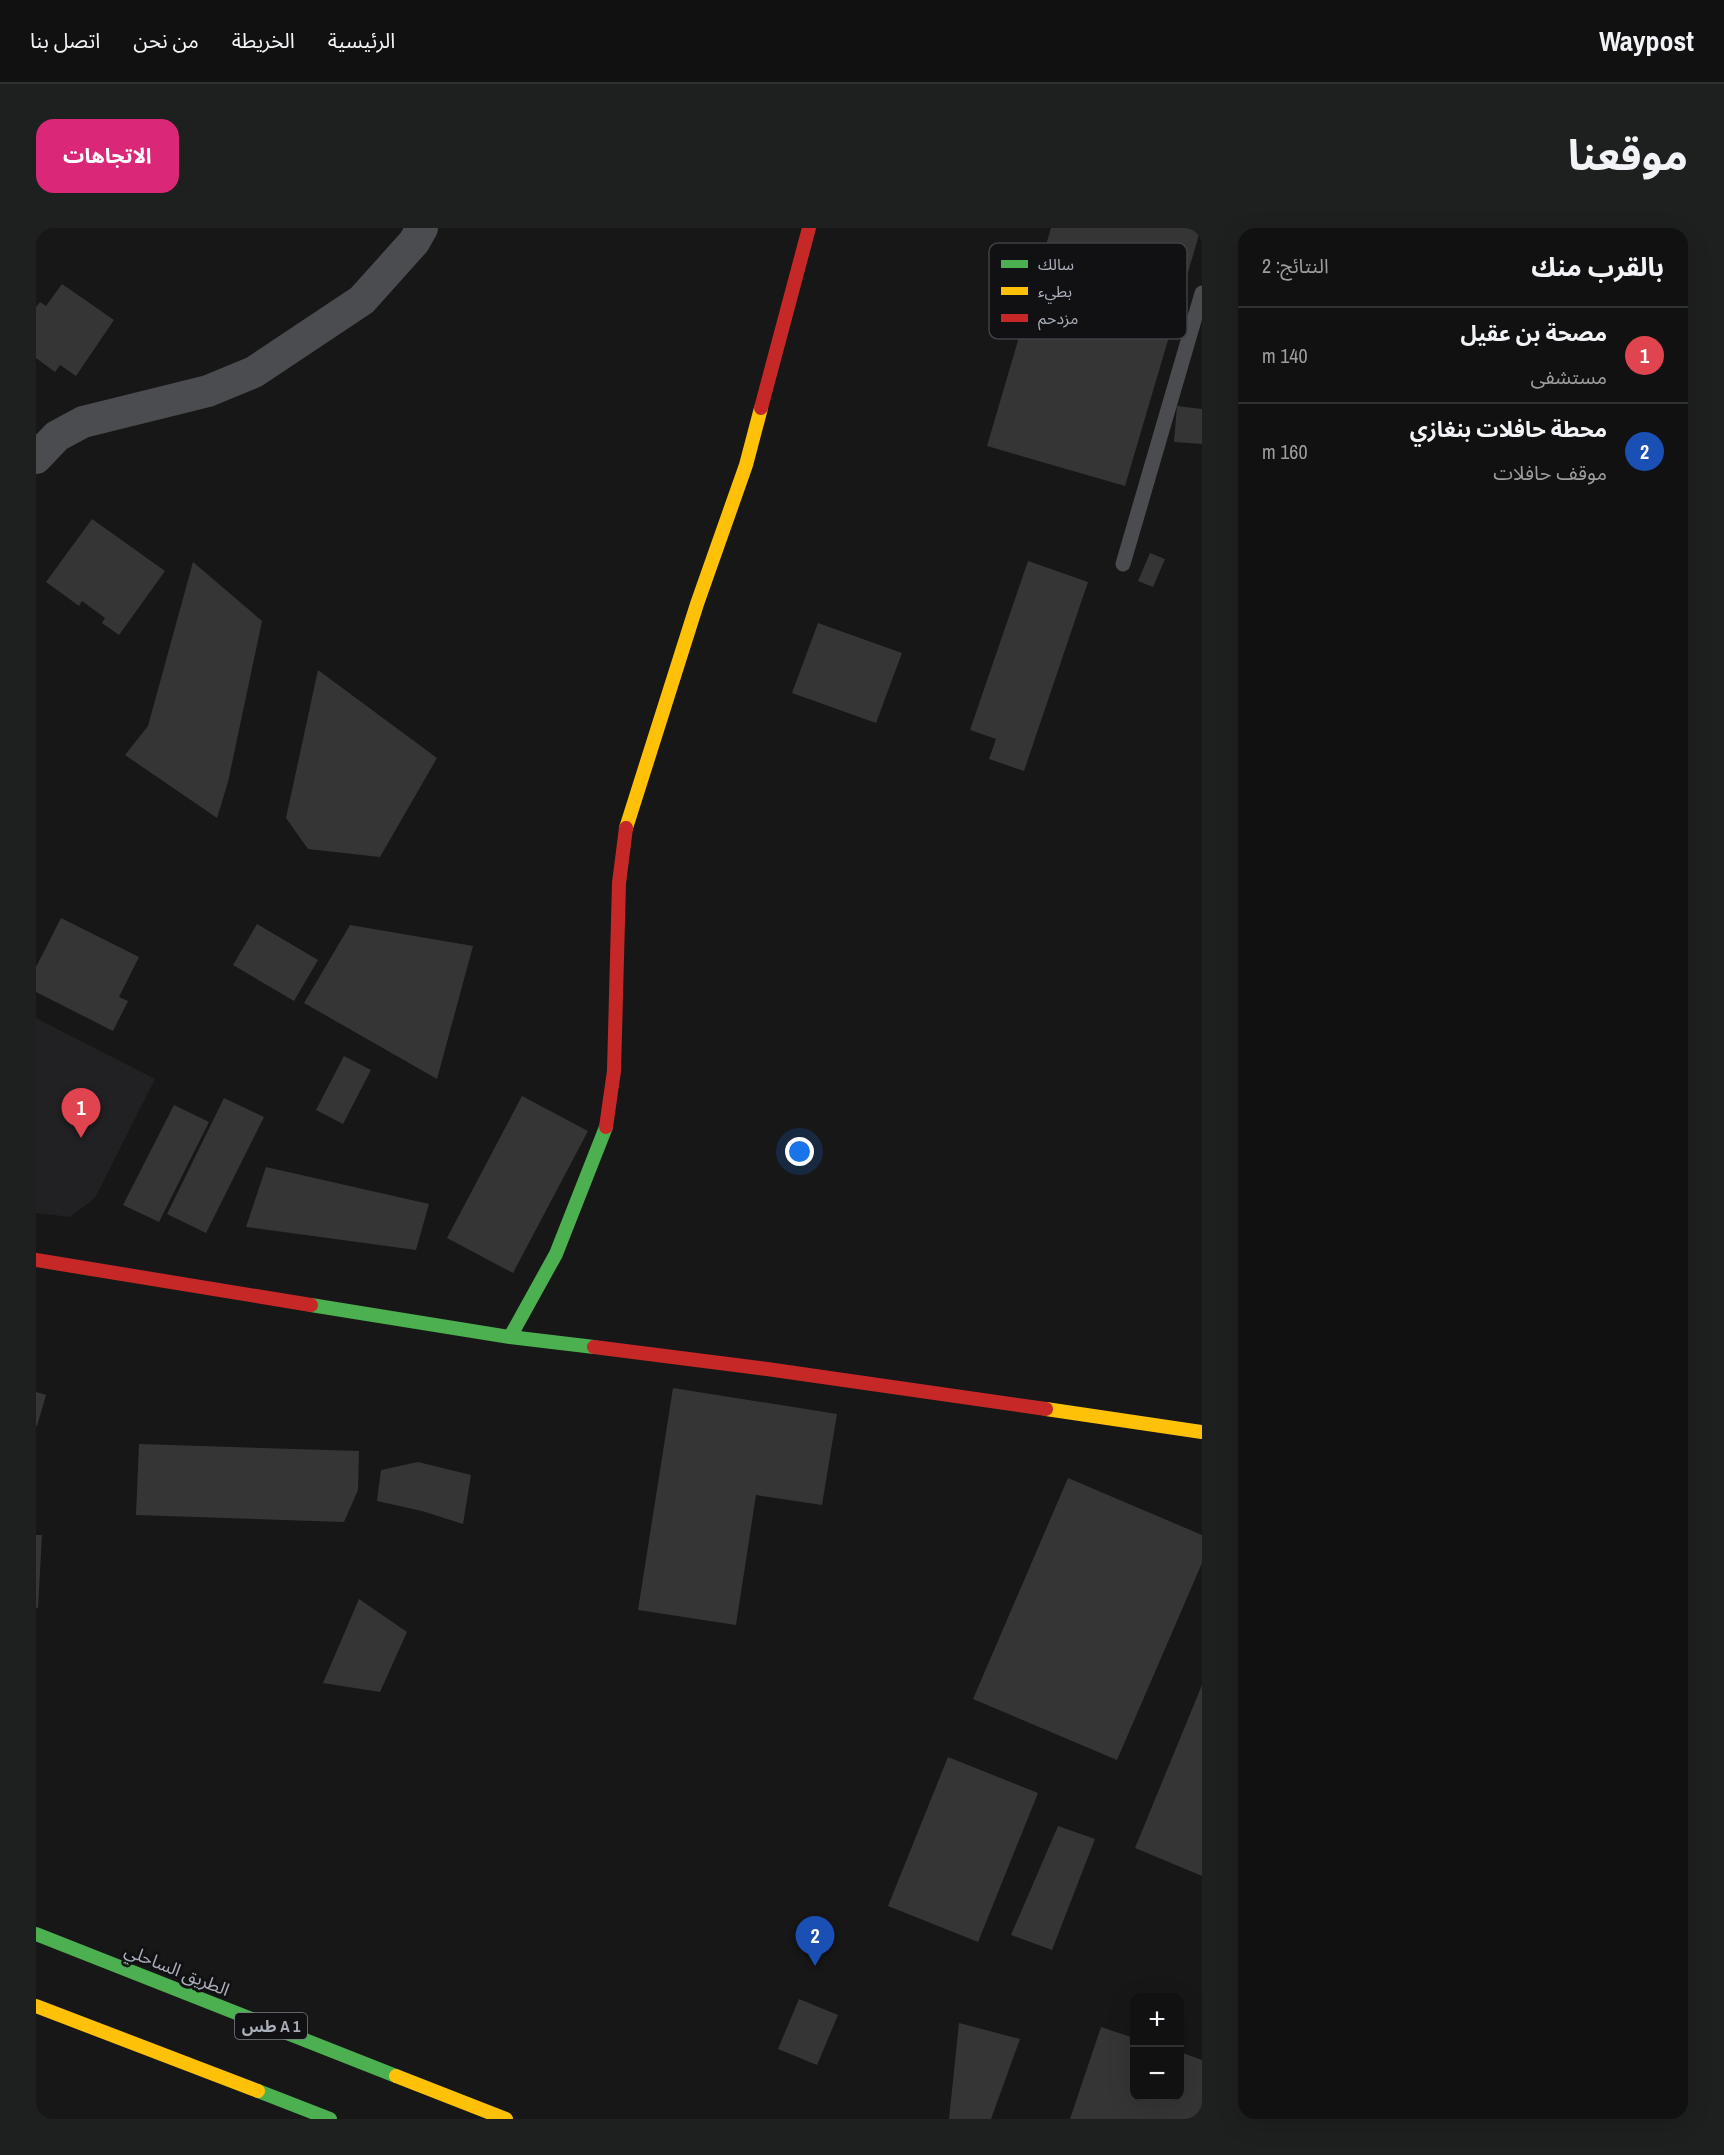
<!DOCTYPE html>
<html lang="ar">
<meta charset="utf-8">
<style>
body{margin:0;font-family:"Archivo Narrow","Noto Sans Arabic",sans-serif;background:#1e1f1f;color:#f1f3f6;direction:rtl}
.controls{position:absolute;right:18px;bottom:18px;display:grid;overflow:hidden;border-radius:12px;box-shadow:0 6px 24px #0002}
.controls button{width:54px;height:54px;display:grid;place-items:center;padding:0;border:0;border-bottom:2px solid #303131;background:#111;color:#f1f3f6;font:30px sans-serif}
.you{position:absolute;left:764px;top:924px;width:21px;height:21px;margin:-15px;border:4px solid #fff;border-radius:50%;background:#1a73e8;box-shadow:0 0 0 9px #1a73e833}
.badge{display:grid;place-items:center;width:39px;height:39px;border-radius:50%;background:#db2777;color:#fff;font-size:20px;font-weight:700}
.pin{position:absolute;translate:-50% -50px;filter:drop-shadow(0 2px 3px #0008)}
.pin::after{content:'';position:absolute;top:32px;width:21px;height:18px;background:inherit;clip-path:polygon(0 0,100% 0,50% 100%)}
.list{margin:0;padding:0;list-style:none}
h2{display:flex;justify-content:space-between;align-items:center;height:78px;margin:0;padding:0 24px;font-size:26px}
h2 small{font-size:20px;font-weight:400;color:#9c9d9f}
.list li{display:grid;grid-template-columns:39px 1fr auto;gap:18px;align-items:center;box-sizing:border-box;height:96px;padding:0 24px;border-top:2px solid #303131}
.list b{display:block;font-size:22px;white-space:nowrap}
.list p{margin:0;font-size:20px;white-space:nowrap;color:#9c9d9f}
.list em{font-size:20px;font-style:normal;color:#9c9d9f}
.map{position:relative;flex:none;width:1166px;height:1891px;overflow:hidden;direction:ltr;border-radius:18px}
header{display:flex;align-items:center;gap:36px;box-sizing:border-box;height:84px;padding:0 30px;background:#111;border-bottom:2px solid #303131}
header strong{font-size:28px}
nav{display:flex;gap:33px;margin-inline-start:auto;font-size:21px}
.intro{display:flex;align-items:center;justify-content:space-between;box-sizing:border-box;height:144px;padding:0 36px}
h1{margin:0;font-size:42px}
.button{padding:15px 27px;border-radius:18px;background:#db2777;color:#fff;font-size:21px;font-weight:700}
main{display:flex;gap:36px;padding:0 36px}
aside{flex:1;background:#111;border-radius:18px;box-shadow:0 6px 24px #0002}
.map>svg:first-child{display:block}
.built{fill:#212123}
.building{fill:#353536}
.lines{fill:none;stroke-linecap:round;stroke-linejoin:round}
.lane{stroke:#4b4c50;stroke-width:15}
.street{stroke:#4b4c50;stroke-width:32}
.fast{stroke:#4caf50;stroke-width:14}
.slow{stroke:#ffc107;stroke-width:14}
.jam{stroke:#c62828;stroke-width:14}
.labels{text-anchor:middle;stroke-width:6;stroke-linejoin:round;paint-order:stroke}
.shield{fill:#111113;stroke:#7b7e86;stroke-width:1.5}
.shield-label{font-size:16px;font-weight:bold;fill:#a8adb8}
.street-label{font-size:18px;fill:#a8adb8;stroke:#111113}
.key{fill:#111113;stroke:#3e4045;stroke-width:1.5}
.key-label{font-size:16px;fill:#a8adb8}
</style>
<header>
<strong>Waypost</strong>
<nav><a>الرئيسية</a><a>الخريطة</a><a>من نحن</a><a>اتصل بنا</a></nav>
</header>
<div class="intro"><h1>موقعنا</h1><a class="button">الاتجاهات</a></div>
<main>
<aside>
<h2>بالقرب منك<small>النتائج: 2</small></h2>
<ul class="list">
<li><span class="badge" style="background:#e0444e">1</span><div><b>مصحة بن عقيل</b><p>مستشفى</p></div><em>140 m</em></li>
<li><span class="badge" style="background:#1a4fb4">2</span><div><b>محطة حافلات بنغازي</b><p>موقف حافلات</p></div><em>160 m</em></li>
</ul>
</aside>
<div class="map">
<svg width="1166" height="1891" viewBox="0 0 1166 1891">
<rect width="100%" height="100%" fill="#171717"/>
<path class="built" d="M0 790 119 851 59 970 34 989 0 985Z"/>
<path class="building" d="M1015 0H1165L1089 258 951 218Z
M26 56 78 92 40 148 24 137 19 144 0 130V79L4 74 10 78Z
M1141 178 1166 181V216L1138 214Z
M56 291 129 343 83 407 66 395 69 390 46 373 43 378 10 354Z
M1114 325 1129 331 1117 359 1102 353Z
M992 333 1052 354 988 543 953 531 960 511 934 502Z
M157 334 226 393 192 554 181 590 89 527 112 498Z
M782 395 866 425 840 495 756 465Z
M282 442 401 530 344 629 272 621 250 590Z
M25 690 103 729 83 769 92 773 77 803 0 764V739Z
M221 696 282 732 258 773 197 737Z
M314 697 437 718 401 851 268 775Z
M308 828 335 842 307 896 280 882Z
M486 868 552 903 477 1045 411 1010Z
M188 870 228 889 170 1005 131 986Z
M138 877 173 894 123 994 87 977Z
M230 939 393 976 380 1022 210 999Z
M637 1160 801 1186 786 1277 720 1267 700 1397 602 1382Z
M0 1164 10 1167 1 1198H0Z
M103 1216 323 1223 322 1262 308 1294 100 1287Z
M382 1234 435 1247 427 1296 386 1283 341 1273 345 1242Z
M1032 1250 1166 1307V1335L1081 1532 937 1471Z
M0 1307H6L2 1380H0Z
M323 1371 371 1404 344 1464 287 1455Z
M1166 1457V1648L1099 1620Z
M912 1529 1002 1565 942 1714 852 1678Z
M1022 1598 1059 1611 1016 1722 975 1707Z
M763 1771 802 1787 781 1837 742 1821Z
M923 1795 984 1811 955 1891H913Z
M1065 1799 1098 1810V1868H1144V1824L1166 1832V1891H1034Z"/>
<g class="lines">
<path class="lane" d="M1087 336 1166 65"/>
<path class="street" d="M0 230 21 208 47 194 172 163 218 144 326 72 378 14 386 0"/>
<path class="fast" d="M275 1077 474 1109 558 1119
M474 1109 520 1026 570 899
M0 1706 360 1848
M222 1863 294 1891"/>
<path class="slow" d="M590 600 661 376 710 237 725 180
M1010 1181 1166 1204
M0 1778 222 1863
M360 1848 470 1891"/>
<path class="jam" d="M725 180 773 0
M570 899 578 843 583 655 590 600
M0 1032 275 1077
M558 1119 731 1141 1010 1181"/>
</g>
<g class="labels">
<rect class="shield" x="199" y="1785" width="72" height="26" rx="4.5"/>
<g class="shield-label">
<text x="235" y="1804">طس A 1</text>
</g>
<g class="street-label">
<text transform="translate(141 1742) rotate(22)" y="6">الطريق الساحلي</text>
</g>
</g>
<rect x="953" y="15" width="198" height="96" rx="9" class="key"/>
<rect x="965" y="32" width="27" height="8" fill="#4caf50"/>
<rect x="965" y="59" width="27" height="8" fill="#ffc107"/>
<rect x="965" y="86" width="27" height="8" fill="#c62828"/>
<g class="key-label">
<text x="1002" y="42">سالك</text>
<text x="1002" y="69">بطيء</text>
<text x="1002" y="96">مزدحم</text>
</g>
</svg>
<div class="controls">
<button>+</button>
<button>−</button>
</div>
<div class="you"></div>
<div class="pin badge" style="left:45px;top:910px;background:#e0444e">1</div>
<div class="pin badge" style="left:779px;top:1738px;background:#1a4fb4">2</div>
</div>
</main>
